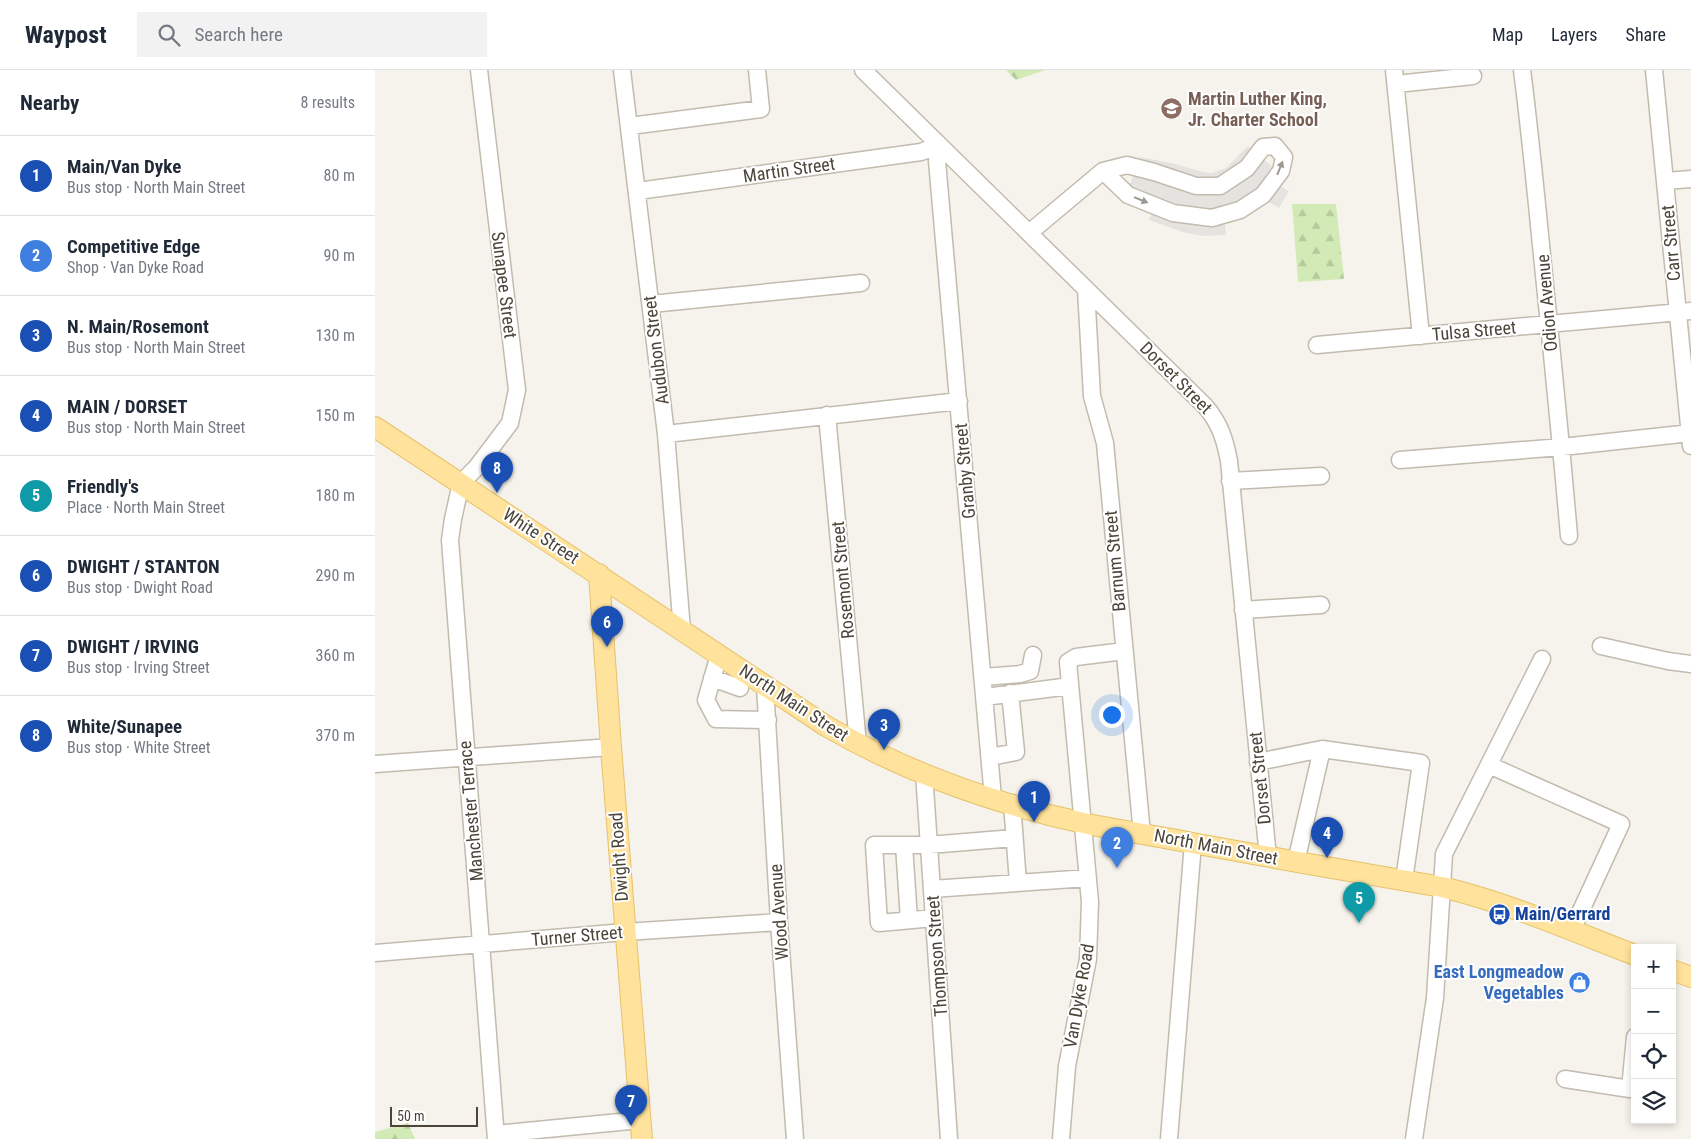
<!DOCTYPE html>
<meta charset="utf-8">
<style>
body{margin:0;font-family:"Roboto Condensed",sans-serif;background:#f2f2f3;color:#1f2937}
.controls{position:absolute;right:15px;bottom:15px;display:grid;overflow:hidden;border-radius:0px;box-shadow:0 2px 8px #0003}
.controls button{width:45px;height:45px;display:grid;place-items:center;padding:0;border:0;border-bottom:1px solid #e0e1e3;background:#fff;color:#1f2937;font:25px sans-serif}
.scale{position:absolute;left:15px;bottom:12px;width:88px;box-sizing:border-box;padding-left:5px;border:2px solid #4b4439;border-top:0;font-size:14px;line-height:18px;white-space:nowrap;color:#4b4439;-webkit-text-stroke:4px #fff;paint-order:stroke}
.you{position:absolute;left:736px;top:644px;width:18px;height:18px;margin:-12px;border:4px solid #fff;border-radius:50%;background:#1a73e8;box-shadow:0 0 0 8px #1a73e833}
.badge{display:grid;place-items:center;width:32px;height:32px;border-radius:50%;background:#d93025;color:#fff;font-size:16px;font-weight:700}
.pin{position:absolute;translate:-50% -41px;filter:drop-shadow(0 1px 2px #0008)}
.pin::after{content:'';position:absolute;top:26px;width:18px;height:15px;background:inherit;clip-path:polygon(0 0,100% 0,50% 100%)}
.list{margin:0;padding:0;list-style:none}
h2{display:flex;justify-content:space-between;align-items:center;height:65px;margin:0;padding:0 20px;font-size:21px}
h2 small{font-size:16px;font-weight:400;color:#747a83}
.list li{display:grid;grid-template-columns:32px 1fr auto;gap:15px;align-items:center;box-sizing:border-box;height:80px;padding:0 20px;border-top:1px solid #e0e1e3}
.list b{display:block;font-size:19px;white-space:nowrap}
.list p{margin:0;font-size:16px;white-space:nowrap;color:#747a83}
.list em{font-size:16px;font-style:normal;color:#747a83}
.icon{flex:none;width:28px;height:28px;fill:none;stroke:currentColor;stroke-width:2;stroke-linecap:round;stroke-linejoin:round}
.map{position:relative;flex:none;width:1316px;height:1069px;overflow:hidden}
header{display:flex;align-items:center;gap:30px;box-sizing:border-box;height:70px;padding:0 25px;background:#fff;border-bottom:1px solid #e0e1e3}
header strong{font-size:24px}
nav{display:flex;gap:28px;margin-inline-start:auto;font-size:18px}
.search{width:350px;height:45px;background:#f2f2f3;display:flex;align-items:center;gap:12px;box-sizing:border-box;padding:0 18px;border-radius:0px;color:#747a83;font-size:19px}
main{display:flex}
aside{flex:1;background:#fff}
.map>svg:first-child{display:block}
.forest{fill:url(#forest-firs)}
.parking{fill:#e5e3e0}
.lines{fill:none;stroke-linecap:round;stroke-linejoin:round}
.minor-casing{stroke:#c2bbae;stroke-width:19}
.major-casing{stroke:#e6c16a;stroke-width:22}
.minor{stroke:#fff;stroke-width:16}
.major{stroke:#ffe39c;stroke-width:20}
.oneway{fill:#9c9892}
.labels{text-anchor:middle;stroke-width:4;stroke-linejoin:round;paint-order:stroke}
.education-label{font-size:18px;font-weight:bold;fill:#785e54;stroke:#fff;text-anchor:start}
.street-label{font-size:18px;fill:#4b4439;stroke:#fff}
.transit-label{font-size:18px;font-weight:bold;fill:#164399;stroke:#fff;text-anchor:start}
.shop-label{font-size:18px;font-weight:bold;fill:#366cbe;stroke:#fff;text-anchor:end}
</style>
<header>
<strong>Waypost</strong>
<div class="search"><svg class="icon" aria-label="search" viewBox="0 0 24 24"><circle cx="10" cy="10" r="6"/><path d="M15 15l6 6"/></svg>Search here</div>
<nav><a>Map</a><a>Layers</a><a>Share</a></nav>
</header>
<main>
<aside>
<h2>Nearby<small>8 results</small></h2>
<ul class="list">
<li><span class="badge" style="background:#1a4fb4">1</span><div><b>Main/Van Dyke</b><p>Bus stop · North Main Street</p></div><em>80 m</em></li>
<li><span class="badge" style="background:#3f7fe0">2</span><div><b>Competitive Edge</b><p>Shop · Van Dyke Road</p></div><em>90 m</em></li>
<li><span class="badge" style="background:#1a4fb4">3</span><div><b>N. Main/Rosemont</b><p>Bus stop · North Main Street</p></div><em>130 m</em></li>
<li><span class="badge" style="background:#1a4fb4">4</span><div><b>MAIN / DORSET</b><p>Bus stop · North Main Street</p></div><em>150 m</em></li>
<li><span class="badge" style="background:#0f9aa8">5</span><div><b>Friendly's</b><p>Place · North Main Street</p></div><em>180 m</em></li>
<li><span class="badge" style="background:#1a4fb4">6</span><div><b>DWIGHT / STANTON</b><p>Bus stop · Dwight Road</p></div><em>290 m</em></li>
<li><span class="badge" style="background:#1a4fb4">7</span><div><b>DWIGHT / IRVING</b><p>Bus stop · Irving Street</p></div><em>360 m</em></li>
<li><span class="badge" style="background:#1a4fb4">8</span><div><b>White/Sunapee</b><p>Bus stop · White Street</p></div><em>370 m</em></li>
</ul>
</aside>
<div class="map">
<svg width="1316" height="1069" viewBox="0 0 1316 1069">
<defs>
<pattern id="forest-firs" width="22" height="20" patternUnits="userSpaceOnUse" patternTransform="scale(1.25)"><rect width="22" height="20" fill="#d2eab5"/><path d="M5 1l3.5 6h-7zM16 11l3.5 6h-7z" fill="#b6ca9c"/></pattern>
</defs>
<rect width="100%" height="100%" fill="#f6f3ec"/>
<path class="forest" d="M631 0H670L641 10Z
M917 134H961L969 209 923 212Z
M33 1053 40 1069H0V1062Z"/>
<path class="parking" d="M873 76 900 99 913 107 905 116 914 121 904 138 892 131 881 141 869 147 850 153 851 165 830 166 811 163 796 158 774 150 777 142 764 139 749 130 765 87 801 94 828 102 837 103 851 98Z"/>
<g class="lines">
<defs>
<path id="minor" d="M104 0 142 320 135 353 101 398 86 413 78 449 75 470 121 1069
M247 0 291 364 307 560
M488 0 830 336C845 353 850 370 854 391L893 787
M1019 0 1046 266
M1147 0C1158 85 1165 169 1174 254 1181 325 1188 395 1194 466
M1279 0 1316 376
M1021 14 1098 6
M255 56 386 39 382 0
M1291 111 1316 109
M263 121 546 82 564 75 562 91 618 728
M654 163 728 101 752 95 779 102 821 116H845L872 98 888 77 900 76 909 87 906 101 888 125 865 140 837 148 798 143 753 125 728 101
M711 219 717 326 730 373 767 764
M276 234 486 213
M942 275 1316 241
M452 345 483 674
M291 364 584 331
M1025 390 1187 377 1316 363
M855 411 946 406
M868 540 946 535
M1226 576 1293 591 1316 594
M344 585 331 630 341 649 393 650
M608 607 645 604 655 601 658 585
M337 608 365 618
M390 616 404 852 420 1069
M610 627 695 616
M615 687 641 682 635 623
M883 692 947 679
M0 694 236 677
M1114 695 1246 754 1197 860
M549 703 574 1069
M637 733 643 813
M529 775 534 850
M921 792 947 679 1046 693 1029 810
M557 819 713 808
M559 848 504 853 499 775H554L639 768
M0 883 250 862 404 852
M1190 1009 1255 1019 1260 967
M121 1064 265 1050
M686 1069 692 996 713 889 715 832 693 592 701 587 749 581
M794 1069 818 773
M1039 1069 1060 928 1069 784 1167 589"/>
<path id="major" d="M0 357 451 656C531 702 623 735 713 754 747 761 782 766 817 773 900 788 984 803 1067 817 1136 834 1195 860 1260 885
M224 504 236 677 267 1069
M1297 900 1316 907"/>
</defs>
<use href="#minor" class="minor-casing"/>
<use href="#major" class="major-casing"/>
<use href="#minor" class="minor"/>
<use href="#major" class="major"/>
</g>
<defs><path id="oneway-solid" d="M-6-.8H1V-3.2L6.5 0L1 3.2V.8H-6Z" transform="scale(1.25)"/></defs>
<g class="oneway">
<use href="#oneway-solid" transform="translate(905 98) rotate(-68)"/>
<use href="#oneway-solid" transform="translate(766 130) rotate(22)"/>
</g>
<defs>
<symbol id="school-disc" viewBox="-11 -11 22 22"><circle r="9.5" fill="#8d6e63" stroke="#fff"/><path d="M0-5L7-2L0 1L-7-2ZM-4 1L0 2.5L4 1V4Q0 6-4 4Z" fill="#fff"/></symbol>
<symbol id="bus-disc" viewBox="-11 -11 22 22"><circle r="9.5" fill="#1a4fb4" stroke="#fff"/><path d="M-5-6H5V4H4V6H2V4H-2V6H-4V4H-5ZM-3.5-4V0h7V-4ZM-3.5 1.2v1.5H-2V1.2ZM2 1.2v1.5H3.5V1.2Z" fill="#fff"/></symbol>
<symbol id="shop-disc" viewBox="-11 -11 22 22"><circle r="9.5" fill="#3f7fe0" stroke="#fff"/><path d="M-5-2.5h2.3a2.7 3.5 0 0 1 5.4 0H5L5.5 6h-11ZM-1.5-2.5h3a1.5 2.3 0 0 0-3 0Z" fill="#fff"/></symbol>
</defs>
<g fill-rule="evenodd">
<use href="#school-disc" x="784" y="26" width="25" height="25"/>
<use href="#bus-disc" x="1112" y="832" width="25" height="25"/>
<use href="#shop-disc" x="1192" y="900" width="25" height="25"/>
</g>
<g class="labels">
<g class="education-label">
<text x="813" y="35">Martin Luther King,<tspan x="813" dy="21">Jr. Charter School</tspan></text>
</g>
<g class="street-label">
<text transform="translate(414 100) rotate(-8)" y="6">Martin Street</text>
<text transform="translate(1296 173) rotate(-95)" y="6">Carr Street</text>
<text transform="translate(129 215) rotate(83)" y="6">Sunapee Street</text>
<text transform="translate(1172 233) rotate(-95)" y="6">Odion Avenue</text>
<text transform="translate(1099 261) rotate(-5)" y="6">Tulsa Street</text>
<text transform="translate(281 280) rotate(-97)" y="6">Audubon Street</text>
<text transform="translate(801 308) rotate(45)" y="6">Dorset Street</text>
<text transform="translate(590 401) rotate(-95)" y="6">Granby Street</text>
<text transform="translate(166 466) rotate(33)" y="6">White Street</text>
<text transform="translate(740 491) rotate(-95)" y="6">Barnum Street</text>
<text transform="translate(468 510) rotate(-95)" y="6">Rosemont Street</text>
<text transform="translate(419 633) rotate(33)" y="6">North Main Street</text>
<text transform="translate(885 708) rotate(-96)" y="6">Dorset Street</text>
<text transform="translate(96 741) rotate(-95)" y="6">Manchester Terrace</text>
<text transform="translate(841 777) rotate(11)" y="6">North Main Street</text>
<text transform="translate(244 787) rotate(-94)" y="6">Dwight Road</text>
<text transform="translate(404 842) rotate(-94)" y="6">Wood Avenue</text>
<text transform="translate(202 866) rotate(-5)" y="6">Turner Street</text>
<text transform="translate(562 886) rotate(-94)" y="6">Thompson Street</text>
<text transform="translate(704 926) rotate(-80)" y="6">Van Dyke Road</text>
</g>
<g class="transit-label">
<text x="1140" y="850">Main/Gerrard</text>
</g>
<g class="shop-label">
<text x="1189" y="908">East Longmeadow<tspan x="1189" dy="21">Vegetables</tspan></text>
</g>
</g>
</svg>
<div class="controls">
<button>+</button>
<button>−</button>
<button><svg class="icon" aria-label="locate" viewBox="0 0 24 24"><circle cx="12" cy="12" r="6"/><path d="M12 2v4M12 18v4M2 12h4M18 12h4"/></svg></button>
<button><svg class="icon" aria-label="layers" viewBox="0 0 24 24"><path d="M12 4l9 5-9 5-9-5zM3 14l9 5 9-5"/></svg></button>
</div>
<div class="scale">50 m</div>
<div class="you"></div>
<div class="pin badge" style="left:659px;top:752px;background:#1a4fb4">1</div>
<div class="pin badge" style="left:742px;top:798px;background:#3f7fe0">2</div>
<div class="pin badge" style="left:509px;top:680px;background:#1a4fb4">3</div>
<div class="pin badge" style="left:952px;top:788px;background:#1a4fb4">4</div>
<div class="pin badge" style="left:984px;top:853px;background:#0f9aa8">5</div>
<div class="pin badge" style="left:232px;top:577px;background:#1a4fb4">6</div>
<div class="pin badge" style="left:256px;top:1056px;background:#1a4fb4">7</div>
<div class="pin badge" style="left:122px;top:423px;background:#1a4fb4">8</div>
</div>
</main>
